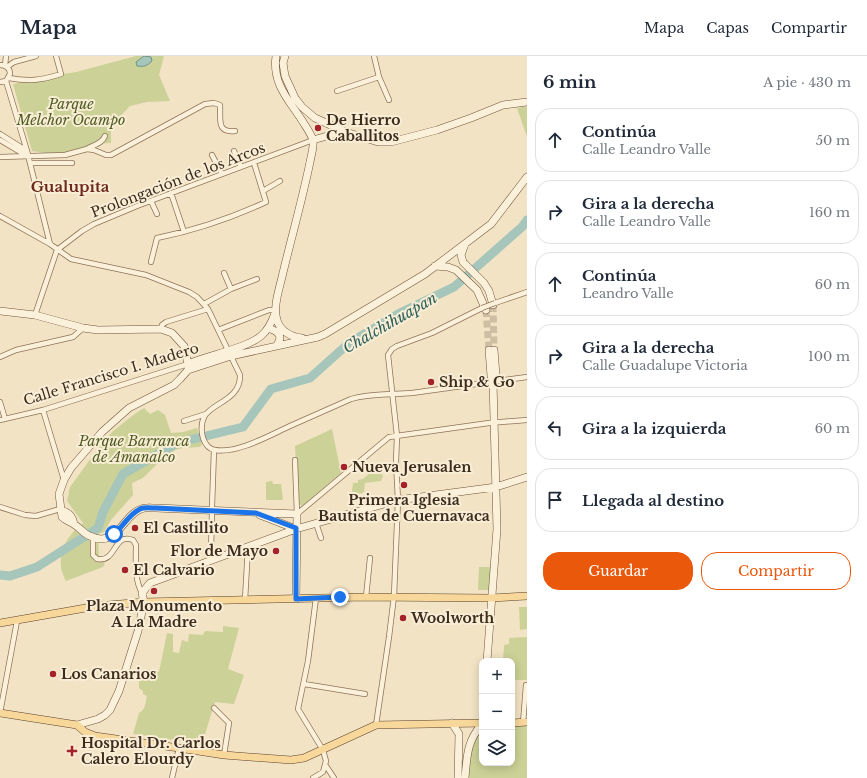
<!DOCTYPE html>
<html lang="es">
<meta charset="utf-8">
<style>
body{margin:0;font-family:"Libre Baskerville",serif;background:#f2f2f3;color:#1f2937}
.controls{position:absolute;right:12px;bottom:12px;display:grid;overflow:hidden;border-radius:8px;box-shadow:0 2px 10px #0003}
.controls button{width:36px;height:36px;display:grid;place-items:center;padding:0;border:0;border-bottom:1px solid #e0e1e3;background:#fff;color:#1f2937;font:20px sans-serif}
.stop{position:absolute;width:12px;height:12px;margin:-9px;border:3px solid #1a73e8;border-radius:50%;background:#fff}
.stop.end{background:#1a73e8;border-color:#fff;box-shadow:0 1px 4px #0008}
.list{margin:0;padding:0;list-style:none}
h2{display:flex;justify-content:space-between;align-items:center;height:52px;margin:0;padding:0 16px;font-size:17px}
h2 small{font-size:13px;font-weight:400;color:#747a83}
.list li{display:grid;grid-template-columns:26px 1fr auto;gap:12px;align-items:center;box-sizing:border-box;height:64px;margin:0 8px 8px;padding:0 8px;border:1px solid #e0e1e3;border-radius:16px}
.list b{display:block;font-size:15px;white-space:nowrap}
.list p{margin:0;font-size:13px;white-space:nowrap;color:#747a83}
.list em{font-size:13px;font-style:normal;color:#747a83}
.actions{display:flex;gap:8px;padding:12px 16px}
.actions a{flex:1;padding:9px 0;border:1px solid #ea580c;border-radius:16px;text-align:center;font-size:14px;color:#ea580c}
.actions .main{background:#ea580c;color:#fff}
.icon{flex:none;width:22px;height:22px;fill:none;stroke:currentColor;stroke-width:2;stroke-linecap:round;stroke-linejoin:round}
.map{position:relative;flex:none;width:527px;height:722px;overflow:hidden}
header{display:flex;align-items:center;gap:24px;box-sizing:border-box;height:56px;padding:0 20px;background:#fff;border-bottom:1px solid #e0e1e3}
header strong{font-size:19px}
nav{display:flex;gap:22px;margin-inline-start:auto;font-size:14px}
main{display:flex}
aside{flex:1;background:#fff}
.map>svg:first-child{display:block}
.green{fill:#ccd197}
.water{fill:#a6c5bb;stroke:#6c9489}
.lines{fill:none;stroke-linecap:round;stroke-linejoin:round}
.river{stroke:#a6c5bb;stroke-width:9}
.secondary-tunnel{stroke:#cebea3;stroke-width:7;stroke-dasharray:7 3.5;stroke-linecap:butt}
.street-casing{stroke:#8e7359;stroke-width:6}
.secondary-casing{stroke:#70543c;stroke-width:8}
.primary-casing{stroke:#5c412d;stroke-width:8}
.street{stroke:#fbf0d9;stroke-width:4.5}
.secondary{stroke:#fbf0d9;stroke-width:7}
.primary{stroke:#f7d79a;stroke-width:7}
.street-bridge-casing{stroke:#8e7359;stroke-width:6;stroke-linecap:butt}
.street-bridge{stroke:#fbf0d9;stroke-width:4.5}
.route{stroke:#1a73e8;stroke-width:5}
.poi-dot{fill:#a32329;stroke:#f8edd5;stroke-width:1.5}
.labels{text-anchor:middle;stroke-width:4;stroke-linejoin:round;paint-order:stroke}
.park-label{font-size:14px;font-style:italic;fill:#4f5b23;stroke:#f8edd5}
.poi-label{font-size:14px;font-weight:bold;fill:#3d2c1e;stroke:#f8edd5;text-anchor:start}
.street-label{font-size:14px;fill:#3d2c1e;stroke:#f8edd5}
.neighbourhood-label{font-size:15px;font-weight:bold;fill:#6e281a;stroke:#f8edd5}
.water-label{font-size:15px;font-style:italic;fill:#2c5e59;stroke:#f8edd5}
</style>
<header>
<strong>Mapa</strong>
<nav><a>Mapa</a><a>Capas</a><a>Compartir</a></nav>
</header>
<main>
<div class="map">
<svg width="527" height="722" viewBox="0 0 527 722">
<rect width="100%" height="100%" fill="#f2e3c4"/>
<path class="green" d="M136 0H164L159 19 170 45 147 46 130 50 111 70V87L94 88 79 94 62 97H45L32 95 13 28 63 18 76 16Z
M527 50V81L517 52Z
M144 352 150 358 158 354 165 359 171 377 183 376 197 372 202 388 200 391 183 392 175 394 167 402 161 404 143 422 132 427 133 439 111 464 104 476 98 478 99 503 105 508 103 511 66 525C64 521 61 515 61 510 59 492 69 478 83 467L67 445 70 431 94 398 113 375 136 357Z
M332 373 341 417 302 450 298 447 295 390Z
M371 416 373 418H382L383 421 382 422 381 425 365 427 364 436 354 440 352 435 353 427H358V424L363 423Z
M272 425 273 428H281L283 444H266V426Z
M479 511H492V534H478Z
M519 551H527V573L520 574Z
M223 570 239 572 228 613 244 619 234 648 215 646 202 688 133 678 139 657C146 653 145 648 147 640L143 638V635L139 632V618L145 613 159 616 167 577 173 578V596L179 597 182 584 188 586 189 578 203 579 205 575 223 576Z
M527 581V624H512V605H503L504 589 509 588V582Z
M512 670H527V722H468C469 703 470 688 482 672V707H512Z"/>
<path class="water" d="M144 0 151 1 152 5C147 10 144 11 137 10L136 6Z"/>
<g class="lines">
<path class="river" d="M0 519 10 520 37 511 98 472 103 456 123 418 177 387 243 371 271 333 310 322 349 287 398 258 454 231 522 171 527 164"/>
<path class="secondary-tunnel" d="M493 249 494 294
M486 254 489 294"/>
<defs>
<path id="street" d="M374 0 379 21 389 44
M0 9C6 9 10 12 10 18L6 25 0 26
M5 10 6 0
M7 11 14 6 36 0
M9 22C29 26 42 24 61 18L56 0
M6 25 27 95 50 188
M337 35 379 21
M0 78 27 95
M0 84 27 100
M87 93C93 89 102 88 105 80
M234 95 241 111
M212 99 222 118
M0 101 65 99 87 93 94 94 106 99H111L205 48 214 47 220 49C221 63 216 77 235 75
M30 107H72
M263 135 280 125
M171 137 184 176
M151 145 157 158
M0 160 50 188 71 203 146 219 189 236 197 241 208 253 240 319C241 344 211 347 204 361 201 368 201 375 203 382 205 388 209 393 215 394 237 398 270 379 290 370 310 361 331 352 351 343 371 337 392 339 412 337 450 332 489 326 527 321
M57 194 82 175 94 168 137 150 313 84
M151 206 157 182C197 174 229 163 266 146L254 107
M224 217 231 233
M495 247 527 236
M204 248 231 233 257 223
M35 259 57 194
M161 273 162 269 166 266 208 253
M218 274 269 254H276
M0 301 16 294 73 281 83 272
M0 346 5 363
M43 354 64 424
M0 364 43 354 188 308
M184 365 206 358
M295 404 297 458
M0 451 25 459 36 460 60 453
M212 451 214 394
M212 455 211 494 213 503
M297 458 389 381 489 367 527 364
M316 467 321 482
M93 481V499L97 503C117 507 113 476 133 484L136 489C136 504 134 523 142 537
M366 541 370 502
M245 544 248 491
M304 628 365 638
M214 652 229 667 224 699
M0 657 17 565
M523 667 526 629
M376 669 389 581 394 540 398 444 396 406 397 380 388 299 392 293 397 290 432 277 482 252
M326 710 334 722
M172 722 179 692
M313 722 323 716 326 705 323 694 298 653 308 605 316 542"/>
<path id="secondary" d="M276 0C272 28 289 44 303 66 306 71 312 79 313 85 314 91 311 100 310 106 302 145 291 183 282 221 279 234 273 251 277 264 280 275 291 281 302 282
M285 0 283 7 285 20 295 42 302 51 315 62 346 76 378 86H391L437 74 471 62 503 49 527 46
M313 84 334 78 346 76
M465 188 461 199 463 206 484 227 489 235 493 249
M435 210 448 211 456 214 477 234 486 254
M0 255 35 259 83 272 98 274 161 273 172 277 184 290 188 308V314L180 323 174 329 129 352 102 376 71 412 64 424 59 438 62 461C66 465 71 466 75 469 80 472 84 478 90 480 117 493 123 459 141 453 145 451 152 452 156 452L297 458 296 543
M268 272C277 275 284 279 277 289
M489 294 491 320 493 326
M188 308C208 299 245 293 261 280 268 274 272 266 275 257
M188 314 231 300 318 281 325 278 425 218 491 168 527 121
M61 454C68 456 73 460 74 468
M260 459 296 473
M487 605 497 473 493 326 496 319 494 294
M452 667 459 678 458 722
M77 669 98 663 105 659 110 654 119 635 138 575 144 546 142 537 150 527 296 473 398 444 496 431 527 421
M465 722C467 700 467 685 482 668"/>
<path id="primary" d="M0 567 97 550 144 546 366 541 491 542 527 540
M0 657 77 669 85 676 95 680 179 692 224 699 291 704 304 702 376 669 482 667
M512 667 527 666"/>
</defs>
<use href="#street" class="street-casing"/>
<use href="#secondary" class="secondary-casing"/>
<use href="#primary" class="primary-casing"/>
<use href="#street" class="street"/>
<use href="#secondary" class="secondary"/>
<use href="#primary" class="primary"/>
<defs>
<path id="street-bridge" d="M482 252 495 247"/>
</defs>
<use href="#street-bridge" class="street-bridge-casing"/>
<use href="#street-bridge" class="street-bridge"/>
</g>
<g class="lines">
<path class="route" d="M114 478C123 471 129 458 140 453 144 451 151 452 156 452L256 457 296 472V543L340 541"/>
</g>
<g class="poi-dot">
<circle cx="318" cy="72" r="4"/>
<circle cx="431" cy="326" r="4"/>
<circle cx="344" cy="411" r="4"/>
<circle cx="404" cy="429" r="4"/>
<circle cx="135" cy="472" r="4"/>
<circle cx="276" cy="495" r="4"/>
<circle cx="125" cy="514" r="4"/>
<circle cx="154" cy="535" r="4"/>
<circle cx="403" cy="562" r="4"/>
<circle cx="53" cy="618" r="4"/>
<path d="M70 689h4v4h4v4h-4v4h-4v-4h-4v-4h4z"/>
</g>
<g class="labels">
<g class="park-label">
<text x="71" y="53">Parque<tspan x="71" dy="16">Melchor Ocampo</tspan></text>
<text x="134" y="390">Parque Barranca<tspan x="134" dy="16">de Amanalco</tspan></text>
</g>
<g class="poi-label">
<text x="326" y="69">De Hierro<tspan x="326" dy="16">Caballitos</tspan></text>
<text x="439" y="331">Ship &amp; Go</text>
<text x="352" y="416">Nueva Jerusalen</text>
<text x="404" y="449" text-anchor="middle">Primera Iglesia<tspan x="404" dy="16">Bautista de Cuernavaca</tspan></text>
<text x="143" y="477">El Castillito</text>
<text x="268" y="500" text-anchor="end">Flor de Mayo</text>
<text x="133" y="519">El Calvario</text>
<text x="154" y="555" text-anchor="middle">Plaza Monumento<tspan x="154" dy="16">A La Madre</tspan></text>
<text x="411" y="567">Woolworth</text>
<text x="61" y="623">Los Canarios</text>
<text x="81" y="692">Hospital Dr. Carlos<tspan x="81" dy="16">Calero Elourdy</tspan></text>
</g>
<g class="street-label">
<text transform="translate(178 124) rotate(-21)" y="5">Prolongación de los Arcos</text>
<text transform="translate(111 318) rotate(-17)" y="5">Calle Francisco I. Madero</text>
</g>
<g class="neighbourhood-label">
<text x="70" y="136">Gualupita</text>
</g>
<g class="water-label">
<text transform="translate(390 267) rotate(-30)" y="5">Chalchihuapan</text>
</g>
</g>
</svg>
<div class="controls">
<button>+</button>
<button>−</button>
<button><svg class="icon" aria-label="layers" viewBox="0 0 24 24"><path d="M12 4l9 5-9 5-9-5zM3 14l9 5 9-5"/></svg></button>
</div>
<div class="stop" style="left:114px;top:478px"></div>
<div class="stop end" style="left:340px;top:541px"></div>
</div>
<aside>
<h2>6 min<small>A pie · 430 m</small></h2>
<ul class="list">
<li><svg class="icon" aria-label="ahead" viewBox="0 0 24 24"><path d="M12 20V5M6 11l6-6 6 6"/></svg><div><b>Continúa</b><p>Calle Leandro Valle</p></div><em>50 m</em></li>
<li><svg class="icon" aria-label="right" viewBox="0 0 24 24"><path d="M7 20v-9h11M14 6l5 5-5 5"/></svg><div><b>Gira a la derecha</b><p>Calle Leandro Valle</p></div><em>160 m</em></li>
<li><svg class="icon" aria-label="ahead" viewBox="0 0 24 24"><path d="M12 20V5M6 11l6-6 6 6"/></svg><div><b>Continúa</b><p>Leandro Valle</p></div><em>60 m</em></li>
<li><svg class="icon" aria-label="right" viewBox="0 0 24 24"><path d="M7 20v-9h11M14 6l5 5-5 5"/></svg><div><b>Gira a la derecha</b><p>Calle Guadalupe Victoria</p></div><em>100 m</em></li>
<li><svg class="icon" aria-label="left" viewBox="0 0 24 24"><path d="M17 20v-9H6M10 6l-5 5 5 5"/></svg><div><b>Gira a la izquierda</b></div><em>60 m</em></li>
<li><svg class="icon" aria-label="arrive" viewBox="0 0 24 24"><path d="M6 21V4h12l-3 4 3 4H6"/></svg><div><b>Llegada al destino</b></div></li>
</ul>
<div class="actions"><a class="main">Guardar</a><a>Compartir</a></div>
</aside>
</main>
